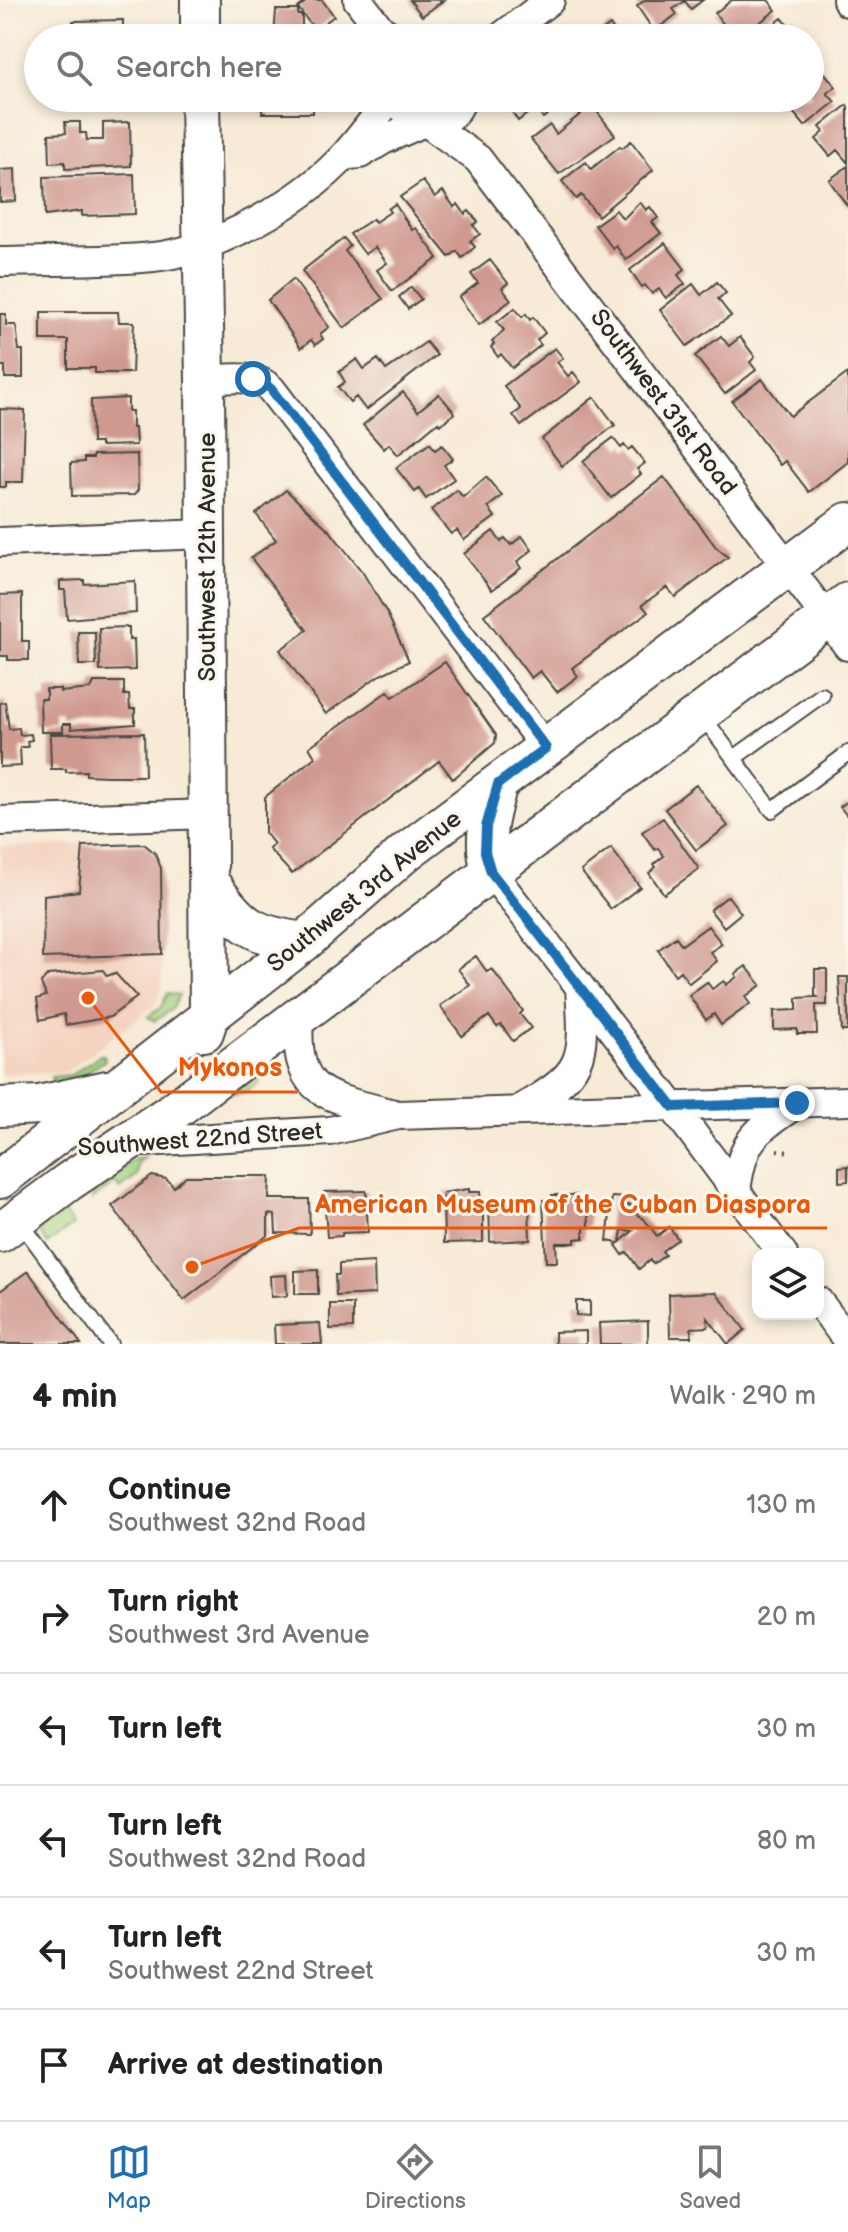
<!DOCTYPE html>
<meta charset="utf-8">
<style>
body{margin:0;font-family:"Balsamiq Sans",sans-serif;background:#f2f2f2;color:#222}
.controls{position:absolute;right:24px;bottom:24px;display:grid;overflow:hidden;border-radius:16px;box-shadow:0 4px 12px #0003}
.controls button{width:72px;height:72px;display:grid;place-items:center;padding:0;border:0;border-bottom:2px solid #e0e0e0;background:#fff;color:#222;font:40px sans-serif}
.stop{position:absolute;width:24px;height:24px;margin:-18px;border:6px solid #1f6fb2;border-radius:50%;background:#fff}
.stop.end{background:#1f6fb2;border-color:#fff;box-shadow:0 2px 8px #0008}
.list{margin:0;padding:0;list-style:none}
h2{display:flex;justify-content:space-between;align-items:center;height:104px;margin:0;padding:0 32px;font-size:34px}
h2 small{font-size:26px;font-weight:400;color:#767676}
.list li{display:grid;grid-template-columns:52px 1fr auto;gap:24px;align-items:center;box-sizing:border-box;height:112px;padding:0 32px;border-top:2px solid #e0e0e0}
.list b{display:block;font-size:30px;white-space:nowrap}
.list p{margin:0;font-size:26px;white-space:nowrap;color:#767676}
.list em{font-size:26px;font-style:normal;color:#767676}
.icon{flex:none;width:44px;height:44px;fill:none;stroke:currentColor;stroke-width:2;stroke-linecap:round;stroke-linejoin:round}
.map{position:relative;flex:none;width:848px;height:1344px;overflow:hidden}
.search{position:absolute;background:#fff;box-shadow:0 4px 12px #0003;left:24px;right:24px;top:24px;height:88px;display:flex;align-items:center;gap:20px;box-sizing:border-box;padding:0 28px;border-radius:44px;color:#767676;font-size:30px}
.sheet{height:776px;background:#fff}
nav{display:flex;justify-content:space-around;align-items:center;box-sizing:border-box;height:112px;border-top:2px solid #e0e0e0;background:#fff;font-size:22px;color:#767676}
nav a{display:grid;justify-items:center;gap:4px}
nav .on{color:#1f6fb2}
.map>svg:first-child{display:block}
.built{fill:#f4d3c0}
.green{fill:#a5d482;stroke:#688056;stroke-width:2}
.building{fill:#d0998f;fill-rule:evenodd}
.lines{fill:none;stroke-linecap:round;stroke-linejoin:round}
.service-casing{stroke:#4a4845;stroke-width:18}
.minor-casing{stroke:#4a4845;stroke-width:32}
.secondary-casing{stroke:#4a4845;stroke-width:42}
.path{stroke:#4a4845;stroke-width:4;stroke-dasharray:2 6;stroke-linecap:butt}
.service{stroke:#fff;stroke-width:14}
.minor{stroke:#fff;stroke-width:28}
.secondary{stroke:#fff;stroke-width:38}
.route{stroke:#1f6fb2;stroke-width:10}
.labels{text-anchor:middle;stroke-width:6;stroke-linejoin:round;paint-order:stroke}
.street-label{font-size:24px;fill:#2b2b2b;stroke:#fbf7ec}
.leader{fill:none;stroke:#e8590c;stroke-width:3}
.callout-dot{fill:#e8590c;stroke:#fbf7ec;stroke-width:3}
.callout-label{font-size:26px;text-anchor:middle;font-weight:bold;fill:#e8590c;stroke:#fbf7ec;stroke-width:6;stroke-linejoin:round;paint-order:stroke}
</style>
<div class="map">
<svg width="848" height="1344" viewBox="0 0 848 1344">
<rect width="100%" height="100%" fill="#fbf7ec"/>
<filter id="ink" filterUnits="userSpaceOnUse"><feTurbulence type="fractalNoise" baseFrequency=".0125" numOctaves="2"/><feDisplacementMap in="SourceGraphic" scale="16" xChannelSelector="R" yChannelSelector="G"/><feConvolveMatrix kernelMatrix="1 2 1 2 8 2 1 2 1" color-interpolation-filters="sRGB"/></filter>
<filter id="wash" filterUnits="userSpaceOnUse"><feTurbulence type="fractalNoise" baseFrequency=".006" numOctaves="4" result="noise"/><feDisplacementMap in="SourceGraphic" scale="32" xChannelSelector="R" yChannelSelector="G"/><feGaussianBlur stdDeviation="1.8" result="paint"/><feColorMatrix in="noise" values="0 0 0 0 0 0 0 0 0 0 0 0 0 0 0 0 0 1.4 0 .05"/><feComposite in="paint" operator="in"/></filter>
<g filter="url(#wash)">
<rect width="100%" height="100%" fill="#f7ead6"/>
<path class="built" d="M141 842 151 847 163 865 162 990 155 1005 66 1072 0 1074V847Z"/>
<path class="green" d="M411 98H447L438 109 425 110Z
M168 993 179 995 173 1008 155 1021 148 1017 161 1007Z
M100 1055H104L105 1060 78 1078 55 1086 51 1077 71 1075Z
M267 1066 271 1072 245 1093 230 1094Z
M146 1156 138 1163 137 1176 120 1189 115 1183 92 1200 94 1188 133 1160Z
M64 1212 73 1225 47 1244 41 1234V1228Z"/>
<g id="blocks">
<path class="building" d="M308 0H322L334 16 315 30 298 8Z
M410 0H444L422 16Z
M645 0H703L691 9 685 1 673 9 677 14 654 31 637 6Z
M732 0H768L776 10 745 34 740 27 731 34 715 13Z
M276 10H298V15H302V38H274Z
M782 18 799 38H771L765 31Z
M123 20V38H73V21Z
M610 25 619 38H593Z
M815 61 836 87 827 93 835 102 805 126 781 98H810V65Z
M263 98H313V113H262Z
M525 98H572L543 118 535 108 518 121 510 109Z
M592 105 615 135 559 174 531 139 550 125 556 134Z
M847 105 848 107V163L837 150 830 156 816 139 824 132 820 127Z
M65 122H80V133H86L87 140H103V123L130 122 131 166 65 169V162L50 163 49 134 66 133Z
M631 141 653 170 598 216 581 195 576 199 562 181 586 162 591 169 620 146 622 148Z
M848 166V207L829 180Z
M15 169 16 201 0 202V170Z
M134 174 135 214 82 216V211L45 216 44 177Z
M423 181 435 197 443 191 454 207 458 204 465 214 469 211 478 222 473 225 480 234 470 241 475 247 462 258 457 251 449 257 400 197Z
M640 202 646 210 650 207 658 218 652 222 661 233 626 260 616 246 613 249 595 225 616 210 623 219Z
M395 204 412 230 416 228 438 258 392 291 377 270 387 263 375 247 365 254 350 234 373 219 375 222 390 212 388 209Z
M344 238 350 246 345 251 383 299 344 328 302 271Z
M665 243 685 269 678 275 685 284 666 298 659 289 652 294 645 285 642 287 630 270Z
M490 260 508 283 502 288 511 300 479 325 459 297 478 283 471 274Z
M293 279 329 327 320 334 323 339 315 345 311 340 301 348 268 300Z
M717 282 726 293 718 299 731 316 687 346 660 310 693 284 701 295Z
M411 287 421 299 408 309 399 297Z
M515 308 522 317 526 314 530 320 533 317 545 333 537 340 541 345 512 368 501 354 498 357 491 347 494 344 492 342 504 330 497 322Z
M41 312H118L119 322H134L132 373H95V368H68V340H41Z
M0 314H6V325H16L19 350H23V378H5V366H0Z
M721 336 729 346 740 337 755 357 750 362 756 370 725 394 695 356Z
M426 342 437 355 366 410 356 397 350 402 338 387 345 382 339 372 357 359 364 369 378 359 386 370Z
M555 348 563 358 557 362 568 376 573 372 581 382 521 426 513 415 521 409 504 386Z
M848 373V462L809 492 785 461 780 465 732 401 762 379 790 416Z
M403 392 418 411 439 394 455 413 440 425 438 422 398 455 389 444 384 449 363 425Z
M594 397 615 425 562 466 542 439Z
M128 398V411H132V428H135L136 445 100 446V443H92L91 400Z
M0 409 25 410 23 482H6V487H0Z
M613 438 621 448 624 445 628 450 632 447 645 463 637 469 641 474 611 498 583 461Z
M430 443 435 450 442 445 453 459 444 465 454 479 426 499 419 489 415 492 396 468Z
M137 454 138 490 134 495 72 496 71 463 84 462V458H93V455Z
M486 477 502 496 488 507 495 517 464 540 457 530 451 534 431 510 457 490 463 497Z
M664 477 716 547 728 557 675 597 667 587 642 605 648 612 572 668 578 676 557 692 540 671 531 678 484 615Z
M286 490 330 531 363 573 387 613 409 661 378 676 326 714 280 650 307 630 251 558 276 540 256 514Z
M493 531 501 542 505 538 511 545 522 536 532 550 517 562 521 568 492 590 464 554Z
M84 580V584L135 581 136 613 67 619 65 590H60V581Z
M22 594V641H29V660H8V656H0V595Z
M129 627V640L134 639 135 670 100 671 99 628Z
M78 632H95L96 665H79Z
M445 662 496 735 495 743 453 779 439 761 292 874 269 849 274 844 265 833V797L315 757 309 747 388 691 393 697Z
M94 682H124V695H129L130 709H135V724L71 729V724H63V732H41L40 699H46V689H60V692L91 689Z
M5 702 9 729 19 728 20 735 31 734 32 740 27 741 28 747H20L21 766 0 767V703Z
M144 733 145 776H108L86 775V771L66 772V769H51L50 734Z
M696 785 728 826 696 850 665 809Z
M848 801V817L840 807Z
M663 818 699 869 664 894 649 873 656 867 654 864 664 856 658 848 655 850 642 832Z
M144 844 155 853 161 868 162 954 43 958 44 895 79 891 83 846Z
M611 848 640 887 611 909 581 871Z
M728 896 741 913 724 927 710 910Z
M708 926 722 944 710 952 717 961 689 983 680 971 675 975 658 950 676 937 682 945Z
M476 956 487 972 492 969 523 1011 520 1014 531 1028 513 1041 501 1025 497 1027 489 1016 462 1036 440 1006 470 985 458 969Z
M746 966 761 985 745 997 750 1004 721 1025 714 1014 706 1020 689 995 707 982 712 989 724 981 726 985 737 977 735 974Z
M815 969H827V1005H816L817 1034H797V1029L774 1030V1011L797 1010V998L817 997 815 996Z
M103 970 107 976 115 973 137 997 110 1017 66 1025 64 1014 40 1020 37 999 46 996 41 983 48 975Z
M839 977H848V1031H842Z
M848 1166V1181L839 1182V1167Z
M152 1176 166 1179 174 1187 186 1176H270L269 1199H309L310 1234 276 1233 275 1215 268 1214V1235L184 1300 112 1206Z
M469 1189V1192H480L481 1208H483V1242L444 1243 443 1193Z
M366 1191 368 1232 342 1233V1236L327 1237 324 1192Z
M552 1195H577V1202H588L589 1227H584V1238L575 1239V1243H556L557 1262H546L543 1200H552Z
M529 1197 530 1240 490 1242 489 1199Z
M612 1197 626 1198 625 1205 636 1206V1214L644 1219 657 1236 669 1227 678 1239 662 1251 665 1255 653 1264 650 1260 639 1269 627 1252 623 1255 616 1245 619 1243 607 1241ZM622 1230 633 1231 620 1242Z
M374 1262 375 1294 336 1296 335 1275H339V1264Z
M318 1270V1294H295V1271Z
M28 1271 81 1344H0V1291Z
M286 1275 287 1296 271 1297 270 1276Z
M716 1292 745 1330 728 1344 707 1317 708 1327 691 1328V1337H670L669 1294Z
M576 1301H590V1316L576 1315Z
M330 1304H353V1328L330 1329Z
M648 1321V1344H600L599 1323Z
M320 1323 322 1344H275L274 1325Z
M586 1331V1344H555V1332Z"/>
</g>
</g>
<g filter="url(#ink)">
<use href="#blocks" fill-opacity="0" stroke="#4a4845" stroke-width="2"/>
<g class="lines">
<defs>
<path id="service" d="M701 714 772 810 848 753
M734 758 822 695
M18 1219 110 1344"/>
<path id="minor" d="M358 0 381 30 394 38
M847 0 848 2
M500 38 550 0
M398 98C410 130 452 133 462 98
M429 124 478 159 848 646
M349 155 360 154 383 140 422 123
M0 262C51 260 103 262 153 257 216 251 302 202 345 155 361 137 376 117 390 98
M205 380C227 379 255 373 271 389L546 748
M0 542 206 534
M0 821 209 814
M491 872 673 1107 783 1254
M299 1017C293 1098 328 1096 394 1114
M519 1110C585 1072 585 1062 580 988
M127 1143 330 1131 398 1115 848 1101
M736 1191C743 1137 754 1133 797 1103
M818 1301 848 1341"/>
<path id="secondary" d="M200 0V38
M200 98 205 380 209 1017 204 1032
M491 872C482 840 489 816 498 784
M210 883C241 926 251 935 304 942
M0 1107 39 1105 107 1090
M0 1179 304 942 406 852 848 522
M0 1233 68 1182 175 1110 848 602"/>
</defs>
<use href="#service" class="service-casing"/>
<use href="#minor" class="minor-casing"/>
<use href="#secondary" class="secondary-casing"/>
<path class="path" d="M777 1150 789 1152"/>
<use href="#service" class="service"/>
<use href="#minor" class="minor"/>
<use href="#secondary" class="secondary"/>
</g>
</g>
<g class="lines" filter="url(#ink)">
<path class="route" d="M253 379 264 383 271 389 546 748 498 784 486 827 485 852 491 872 673 1107 797 1103"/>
</g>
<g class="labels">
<g class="street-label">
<text transform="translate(664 402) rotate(53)" y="8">Southwest 31st Road</text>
<text transform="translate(207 557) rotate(-90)" y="8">Southwest 12th Avenue</text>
<text transform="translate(364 891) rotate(-39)" y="8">Southwest 3rd Avenue</text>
<text transform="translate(200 1139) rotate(-4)" y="8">Southwest 22nd Street</text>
</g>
</g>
<path class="leader" d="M88 998L161 1092H298M192 1267L299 1228H827"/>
<g class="callout-dot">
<circle cx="88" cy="998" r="8"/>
<circle cx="192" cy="1267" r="8"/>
</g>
<g class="callout-label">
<text x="230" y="1076">Mykonos</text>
<text x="563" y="1213">American Museum of the Cuban Diaspora</text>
</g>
</svg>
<div class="controls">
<button><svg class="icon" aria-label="layers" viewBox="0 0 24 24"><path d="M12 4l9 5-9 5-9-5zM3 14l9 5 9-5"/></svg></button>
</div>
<div class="stop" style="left:253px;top:379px"></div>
<div class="stop end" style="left:797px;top:1103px"></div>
<div class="search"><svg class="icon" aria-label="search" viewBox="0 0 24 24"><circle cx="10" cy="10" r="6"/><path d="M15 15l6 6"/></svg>Search here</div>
</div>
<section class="sheet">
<h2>4 min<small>Walk · 290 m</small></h2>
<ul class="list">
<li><svg class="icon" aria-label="ahead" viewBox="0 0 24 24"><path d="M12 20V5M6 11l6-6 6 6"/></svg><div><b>Continue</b><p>Southwest 32nd Road</p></div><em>130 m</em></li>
<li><svg class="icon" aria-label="right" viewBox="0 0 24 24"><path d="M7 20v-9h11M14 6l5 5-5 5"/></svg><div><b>Turn right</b><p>Southwest 3rd Avenue</p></div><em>20 m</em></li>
<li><svg class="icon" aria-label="left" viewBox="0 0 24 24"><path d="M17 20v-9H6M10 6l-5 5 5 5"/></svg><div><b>Turn left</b></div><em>30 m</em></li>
<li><svg class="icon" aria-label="left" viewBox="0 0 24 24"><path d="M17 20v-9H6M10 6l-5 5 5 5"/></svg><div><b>Turn left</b><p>Southwest 32nd Road</p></div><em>80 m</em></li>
<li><svg class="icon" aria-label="left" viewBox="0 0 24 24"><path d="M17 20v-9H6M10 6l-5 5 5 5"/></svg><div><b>Turn left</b><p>Southwest 22nd Street</p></div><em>30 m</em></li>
<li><svg class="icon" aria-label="arrive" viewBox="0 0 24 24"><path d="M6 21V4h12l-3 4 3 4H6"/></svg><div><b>Arrive at destination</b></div></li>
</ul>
</section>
<nav>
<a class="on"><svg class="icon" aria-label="map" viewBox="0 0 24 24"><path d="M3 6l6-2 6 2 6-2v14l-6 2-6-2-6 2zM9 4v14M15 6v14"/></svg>Map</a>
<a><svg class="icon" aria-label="directions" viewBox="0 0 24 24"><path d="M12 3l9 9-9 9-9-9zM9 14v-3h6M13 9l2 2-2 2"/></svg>Directions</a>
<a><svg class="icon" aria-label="saved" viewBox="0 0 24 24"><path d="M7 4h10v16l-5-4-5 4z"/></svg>Saved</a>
</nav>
